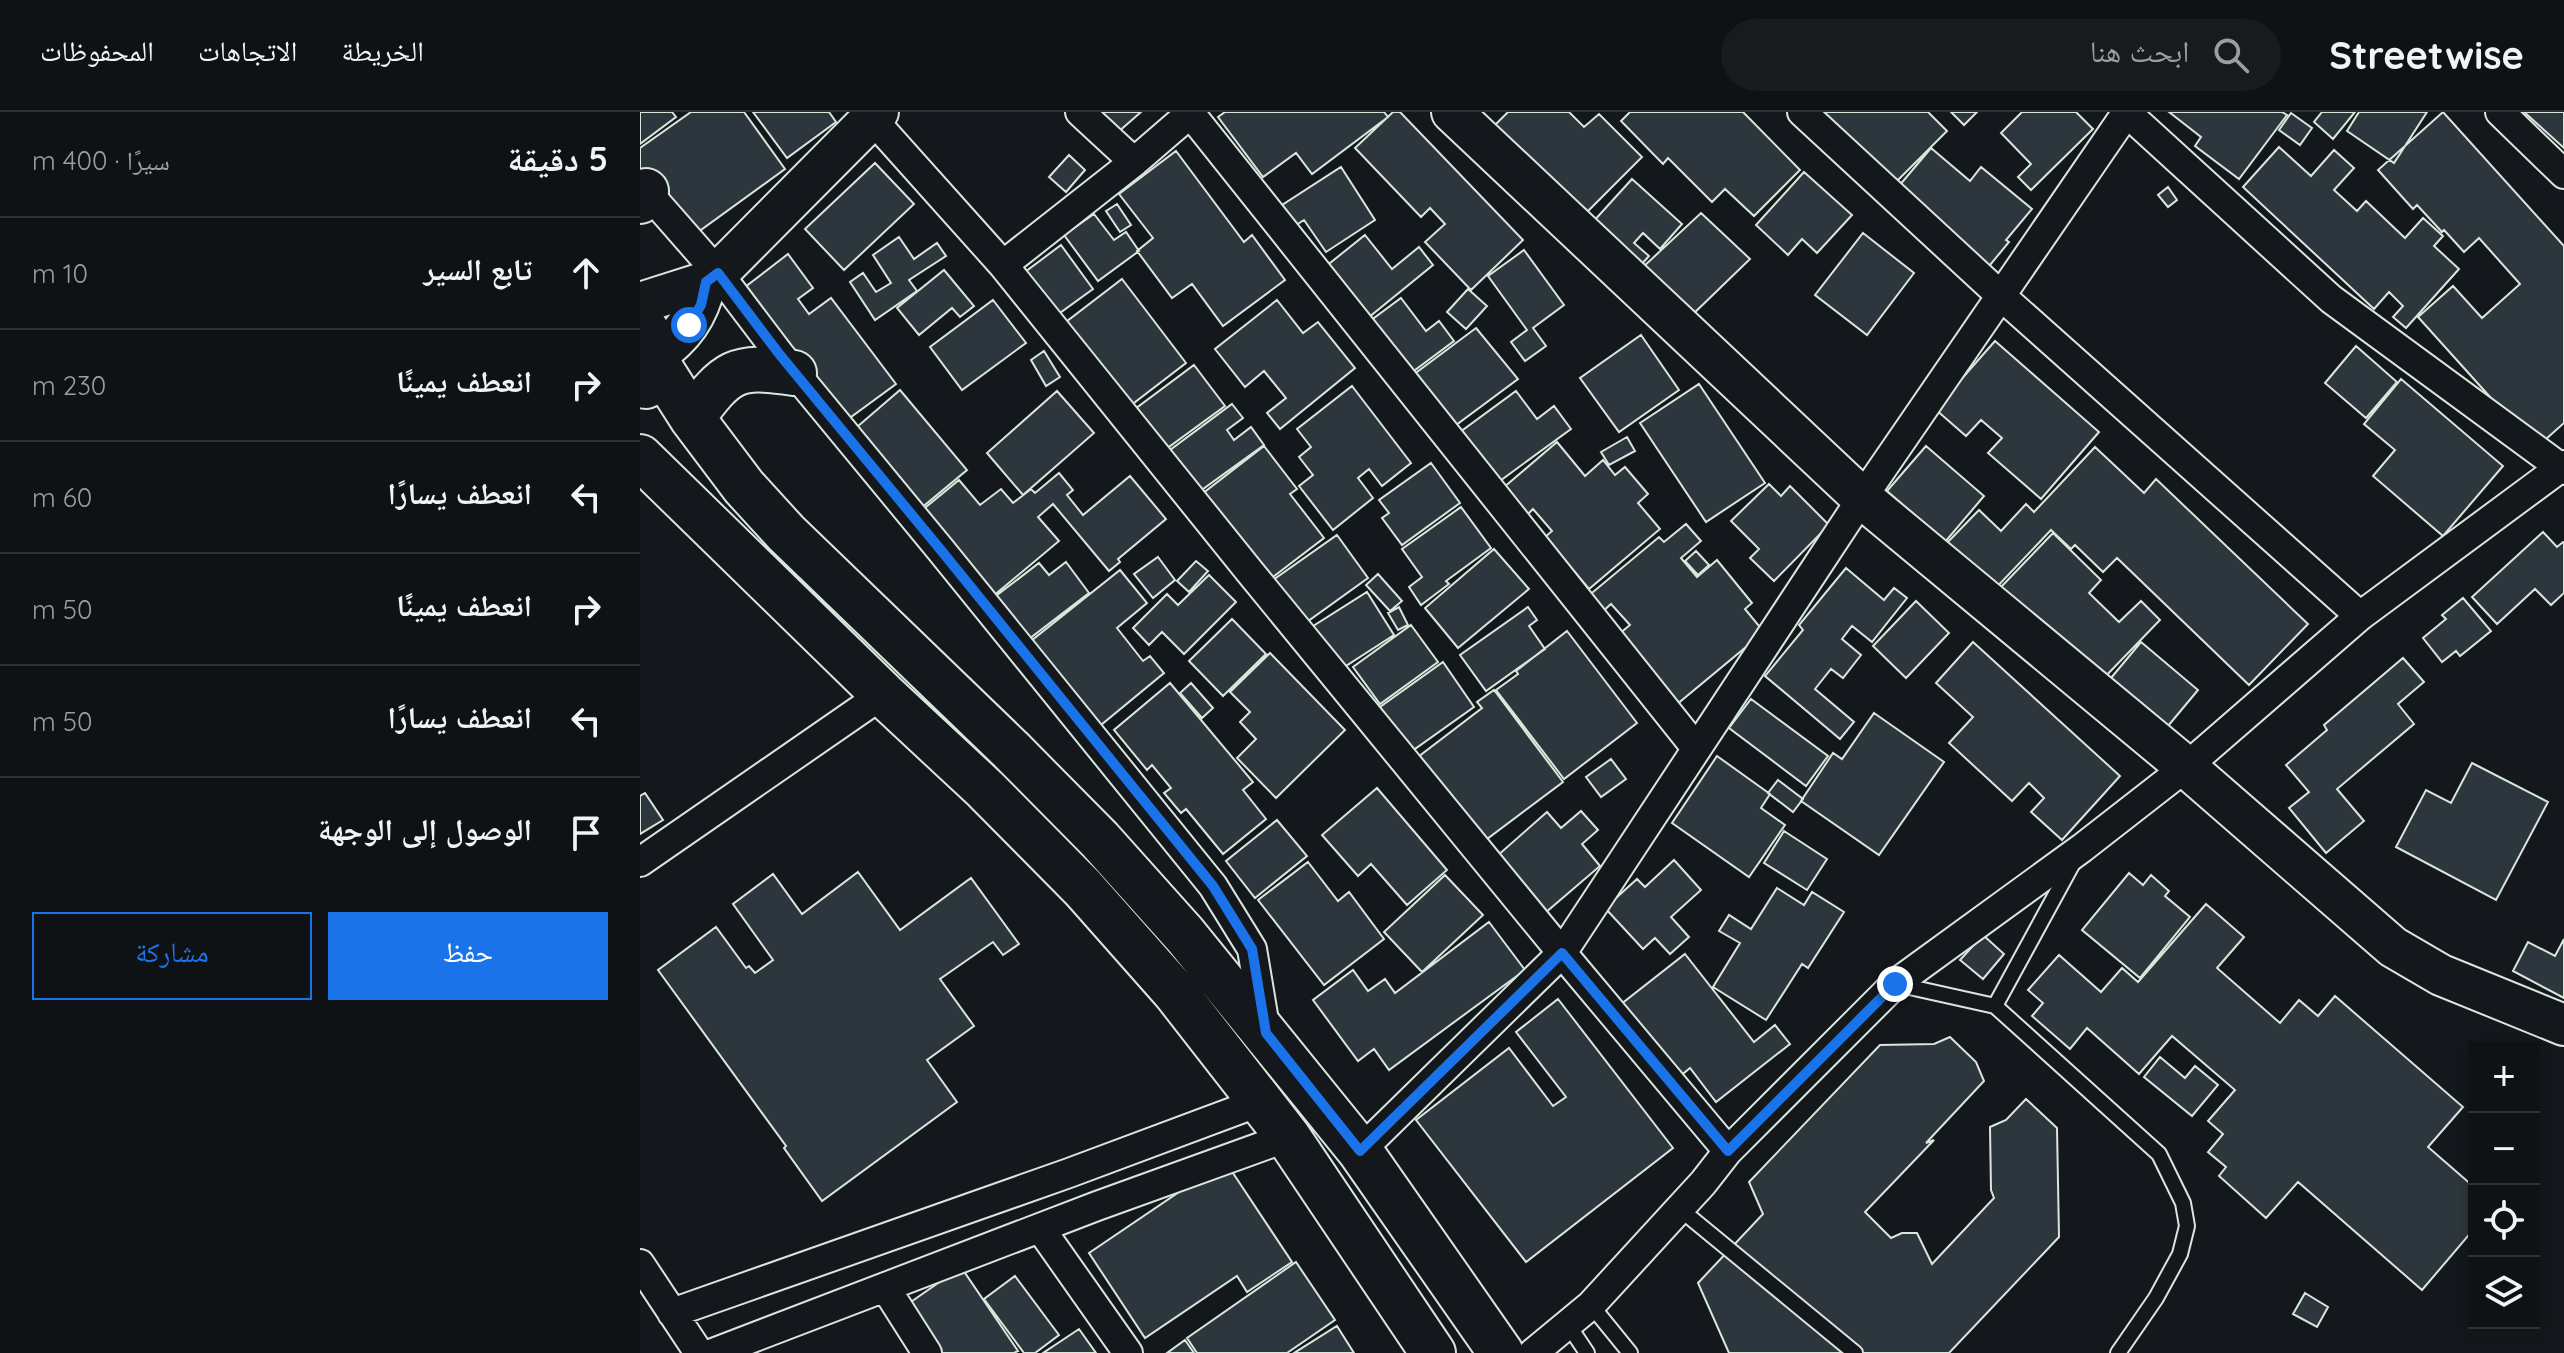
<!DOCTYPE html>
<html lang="ar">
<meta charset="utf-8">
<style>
body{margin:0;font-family:Quicksand,"Noto Naskh Arabic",sans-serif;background:#181b1e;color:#f1f3f6;direction:rtl}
.controls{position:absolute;right:24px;bottom:24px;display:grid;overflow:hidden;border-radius:0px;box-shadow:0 4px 12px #0003}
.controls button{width:72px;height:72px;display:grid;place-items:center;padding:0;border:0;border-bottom:2px solid #2f3234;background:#0f1215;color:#f1f3f6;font:40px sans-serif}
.stop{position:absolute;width:24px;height:24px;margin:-18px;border:6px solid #1a73e8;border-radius:50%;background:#fff}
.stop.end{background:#1a73e8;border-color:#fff;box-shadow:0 2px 8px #0008}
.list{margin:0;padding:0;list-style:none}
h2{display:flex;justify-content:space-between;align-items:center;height:104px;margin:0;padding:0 32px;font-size:34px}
h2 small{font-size:26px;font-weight:400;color:#9b9ea0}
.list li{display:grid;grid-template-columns:52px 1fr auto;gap:24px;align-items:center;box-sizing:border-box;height:112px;padding:0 32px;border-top:2px solid #2f3234}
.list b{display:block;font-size:30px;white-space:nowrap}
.list em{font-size:26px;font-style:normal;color:#9b9ea0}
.actions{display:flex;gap:16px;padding:24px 32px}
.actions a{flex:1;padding:18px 0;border:2px solid #1a73e8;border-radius:0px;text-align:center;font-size:28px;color:#1a73e8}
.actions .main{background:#1a73e8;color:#fff}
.icon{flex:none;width:44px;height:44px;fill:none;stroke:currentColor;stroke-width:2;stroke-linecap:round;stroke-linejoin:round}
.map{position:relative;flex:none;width:1924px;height:1241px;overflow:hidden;direction:ltr}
header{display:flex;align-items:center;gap:48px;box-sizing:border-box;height:112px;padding:0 40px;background:#0f1215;border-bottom:2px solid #2f3234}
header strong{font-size:38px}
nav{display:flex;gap:44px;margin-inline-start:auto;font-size:28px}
.search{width:560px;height:72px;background:#181b1e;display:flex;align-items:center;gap:20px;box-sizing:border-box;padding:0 28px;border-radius:44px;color:#9b9ea0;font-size:30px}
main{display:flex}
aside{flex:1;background:#0f1215}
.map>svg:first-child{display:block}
.building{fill:#2c363c;stroke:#d8e6dc;stroke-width:2}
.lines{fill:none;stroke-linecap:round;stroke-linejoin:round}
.lane-casing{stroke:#d8e6dc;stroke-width:18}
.street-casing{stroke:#d8e6dc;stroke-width:32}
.secondary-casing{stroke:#d8e6dc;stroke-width:44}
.primary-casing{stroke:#d8e6dc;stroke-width:48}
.lane{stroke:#14181c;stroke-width:14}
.street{stroke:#14181c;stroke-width:28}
.secondary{stroke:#14181c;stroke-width:40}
.primary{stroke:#14181c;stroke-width:44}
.route{stroke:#1a73e8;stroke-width:10}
</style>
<header>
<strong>Streetwise</strong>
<div class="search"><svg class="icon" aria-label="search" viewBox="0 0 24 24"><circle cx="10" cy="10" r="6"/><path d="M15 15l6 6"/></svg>ابحث هنا</div>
<nav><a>الخريطة</a><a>الاتجاهات</a><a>المحفوظات</a></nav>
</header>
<main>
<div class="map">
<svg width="1924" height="1241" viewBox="0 0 1924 1241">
<rect width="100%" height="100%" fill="#14181c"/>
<path class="building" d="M0 0H32L36 5 0 32Z
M51 0H104L145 57 47 128 0 63V36Z
M113 0H189L196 10 147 46Z
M459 0H501L477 21Z
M585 0H744L748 5 672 62 656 41 623 65 578 5Z
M753 0H760L883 128 831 178 785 130 805 112 790 96 781 105 715 36Z
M868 0H929L944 15 959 2 1002 45 941 106 849 19Z
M990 0H1103L1160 58 1114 104 1085 77 1072 90 1028 46 1023 52 981 9Z
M1171 0H1288L1307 19 1249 77Z
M1311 0H1337L1324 13Z
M1382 0H1436L1453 17 1391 78 1378 65 1391 52 1361 21Z
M1529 0H1642L1647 3 1599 67 1555 34 1561 25Z
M1682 0H1715L1693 27 1674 10Z
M1719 0H1787L1754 51 1707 19Z
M1803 0 1924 134V311L1896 336 1778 205 1813 174 1842 206 1880 172 1839 126 1824 140 1804 118 1802 120 1777 93 1773 97 1738 58Z
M1884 0H1924V36Z
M1651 1 1672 16 1660 33 1639 18Z
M1639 35 1671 64 1694 38 1714 56 1694 78 1717 99 1726 89 1765 126 1783 106 1803 124 1794 134 1819 157 1766 216 1753 205 1763 194 1749 180 1734 197 1603 75Z
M1291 36 1330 69 1341 55 1392 97 1366 128 1369 130 1345 159 1253 81Z
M536 39 604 130 612 123 645 168 583 214 552 172 532 186 497 139 513 126 479 82Z
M429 43 445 58 426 80 409 65Z
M235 51 274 92 204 158 165 117Z
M701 55 735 108 686 140 664 108 653 115 639 95Z
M1164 60 1212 103 1177 141 1162 127 1148 143 1116 113Z
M992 67 1042 112 1020 137 1003 121 994 131 1009 144 1000 154 952 111Z
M1528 75 1537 88 1528 95 1518 83Z
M477 92 491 113 480 120 466 99Z
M1061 101 1110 147 1049 206 1002 156Z
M454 102 474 128 486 120 499 139 458 169 424 123Z
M1223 121 1274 161 1227 223 1175 183Z
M725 123 752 157 779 135 793 153 723 210 685 155Z
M259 125 274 147 297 131 306 144 269 168 277 179 235 208 210 170 223 161 236 180 251 171 233 143Z
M421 133 453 177 417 203 385 160Z
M884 138 924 193 893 216 906 234 885 249 871 230 887 218 848 164Z
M148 142 173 176 158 187 169 202 191 186 256 272 196 316 96 182Z
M304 158 334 194 320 205 312 196 279 223 257 196Z
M482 167 546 251 486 297 422 213Z
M828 177 847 194 826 217 807 200Z
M761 186 786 219 799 209 814 229 771 261 730 209Z
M353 188 386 231 322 278 290 235Z
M637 188 663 221 678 210 715 256 640 317 627 301 646 286 624 259 605 275 575 237Z
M836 216 878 267 812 316 773 263Z
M1001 223 1039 278 979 320 940 266Z
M1355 229 1459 320 1401 387 1348 341 1362 326 1341 308 1326 324 1295 297Z
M1716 234 1757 270 1726 306 1685 271Z
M404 239 420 265 406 274 391 248Z
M554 253 585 294 522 340 491 300Z
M1761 267 1863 354 1803 424 1733 364 1755 338 1724 312Z
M1059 272 1125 371 1066 410 1000 311Z
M712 274 771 351 742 374 729 357 718 366 733 386 693 418 659 374 673 363 659 345 671 335 657 317Z
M260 278 327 358 274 402 203 327Z
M417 279 454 321 383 383 347 341Z
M876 279 897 307 914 294 931 317 853 374 816 323Z
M592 292 603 306 587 318 594 328 611 315 624 333 556 382 526 341Z
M987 325 995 339 969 353 961 340Z
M917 330 945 364 963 348 975 363 985 355 1008 382 998 391 1020 417 949 477 905 425 912 419 893 397 887 403 863 376Z
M624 334 657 377 650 382 684 426 629 468 562 382Z
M1286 334 1344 384 1305 430 1247 379Z
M1455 335 1504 381 1516 367 1668 512 1609 573 1477 446 1463 460 1435 433 1431 437 1411 418 1352 480 1304 434 1339 398 1361 419 1386 392 1394 400Z
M791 351 820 391 762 433 742 406 749 401 739 388Z
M419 361 433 378 427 383 443 403 490 364 526 407 478 447 480 450 469 459 413 392 398 405 419 429 346 490 275 404 319 368 340 393 361 377 373 391 391 377 395 381Z
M1129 372 1141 384 1150 374 1189 413 1134 469 1110 446 1119 437 1091 409Z
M821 395 851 436 806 469 809 472 781 493 769 475 782 465 762 437Z
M1046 412 1061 429 1041 446 1057 465 1077 448 1112 491 1105 497 1124 520 1036 593 978 523 990 513 971 492 961 501 947 485 1019 425 1024 430Z
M1903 420 1917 435 1923 430 1924 431V481L1911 493 1895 477 1857 512 1832 485Z
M1413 421 1461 468 1449 481 1479 510 1501 489 1520 508 1459 571 1361 475Z
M697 423 728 466 664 512 633 468Z
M854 437 889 477 818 536 785 496Z
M1056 439 1069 453 1058 463 1045 449Z
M518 445 535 468 513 486 494 462Z
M556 449 568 459 549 480 537 469Z
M426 450 449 481 385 530 352 487 399 451 409 463Z
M1206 456 1244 488 1254 476 1267 486 1232 530 1212 514 1202 527 1221 543 1203 566 1191 557 1175 577 1214 610 1200 627 1125 564 1163 518 1159 513Z
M480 458 507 491 477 516 503 549 510 544 524 561 450 622 381 537Z
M738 462 762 489 750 499 726 473Z
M569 463 596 490 544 542 522 520 509 533 493 516 527 482 538 493Z
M727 480 754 523 698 559 670 516Z
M1823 486 1851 519 1820 544 1816 539 1802 550 1783 526 1806 507 1802 503Z
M1276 489 1309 521 1266 566 1233 534Z
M759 495 768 513 758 518 748 501Z
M888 495 897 508 889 514 905 537 846 579 820 543Z
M592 507 626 542 583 584 549 549Z
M771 513 798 550 740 592 713 555Z
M927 519 997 611 924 667 856 578 878 562 876 559Z
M1333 530 1480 664 1422 728 1391 700 1404 686 1389 671 1372 689 1309 631 1333 605 1296 571Z
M1501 530 1558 578 1518 626 1461 578Z
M630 541 705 618 636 686 597 646 616 627 600 610 610 600 590 580Z
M1763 546 1784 570 1758 592 1774 612 1697 677 1724 709 1686 741 1649 696 1669 680 1646 653 1687 618 1684 613Z
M803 550 834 595 772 639 740 595Z
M530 571 613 670 603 678 626 707 583 742 546 697 541 701 524 681 531 676 512 653 507 658 474 618Z
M551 571 573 596 562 606 540 581Z
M854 578 923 670 843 730 778 645 842 596 837 590Z
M1111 587 1188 644 1166 674 1089 616Z
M1234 601 1304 650 1239 743 1161 689 1193 641 1202 647Z
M1077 644 1130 682 1121 696 1145 713 1109 765 1032 711Z
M971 647 986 667 961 685 946 665Z
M1832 651 1908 690 1856 788 1756 735 1786 678 1811 691Z
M1138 668 1163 687 1153 700 1128 681Z
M737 676 807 758 767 793 731 752 718 764 682 723Z
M5 681 23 708 0 722V684Z
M941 699 958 718 942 732 960 754 905 801 857 744 907 700 921 716Z
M637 708 667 744 615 786 586 749Z
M1144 719 1187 747 1167 778 1124 751Z
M1034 748 1061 778 1031 805 1049 825 1030 842 1015 826 1003 837 965 796 997 767 1005 775Z
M668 750 698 789 709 780 744 827 684 873 618 788Z
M218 760 260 818 331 766 379 832 363 843 353 830 300 867 334 914 287 948 317 990 182 1089 144 1036 146 1034 18 858 76 815 106 856 109 854 115 861 133 848 93 792 133 762 162 802Z
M1489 761 1503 773 1511 763 1529 779 1525 784 1550 805 1500 866 1442 818Z
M805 763 843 803 782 860 744 820Z
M1137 776 1164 793 1172 780 1204 800 1168 856 1162 852 1126 908 1073 875 1100 831 1079 819 1089 803 1111 817Z
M1566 792 1604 825 1577 856 1640 911 1659 888 1678 904 1695 884 1823 995 1788 1035 1834 1075V1117L1782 1178 1658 1070 1626 1106 1579 1064 1586 1055 1568 1040 1583 1022 1568 1009 1595 978 1532 924 1499 962 1447 916 1430 937 1392 904 1403 891 1388 878 1419 843 1461 880 1482 856 1498 870Z
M849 810 885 858 749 958 734 937 718 949 673 888 713 858 728 879 745 867 755 881Z
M1343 823 1364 842 1343 867 1320 848Z
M1924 827V886L1873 859 1888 830 1915 844Z
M1045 842 1114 930 1135 913 1150 932 1076 990 1050 956 1038 966 980 893Z
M918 887 1033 1036 886 1150 776 1008 869 936 913 994 926 985 876 920Z
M1310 925 1336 950 1344 969 1286 1031 1294 1028 1225 1100 1251 1126 1262 1121H1277L1292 1152 1354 1086 1351 1078 1350 1015 1366 1008 1386 987 1417 1016 1419 1125 1309 1241H1089L1058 1171 1123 1102 1109 1070 1240 933 1294 932Z
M1520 945 1545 966 1555 954 1578 973 1552 1004 1504 965Z
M585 1049 652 1150 607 1180 597 1164 505 1226 449 1141Z
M656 1150 695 1208 647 1241H557L547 1226Z
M321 1155 378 1239 374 1241H301L268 1192Z
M375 1164 419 1223 395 1241H384L344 1187Z
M1665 1181 1688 1195 1677 1215 1653 1202Z
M697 1214 714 1241H654Z
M439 1217 456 1241H403Z
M545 1228 554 1241H527Z"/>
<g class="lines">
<defs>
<path id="lane" d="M1256 872 1355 894 1519 1042 1543 1091 1547 1114 1540 1142 1516 1186 1478 1241
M1355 894 1433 751
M1040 1097 1215 1241
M951 1193 990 1241
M929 1214 947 1241"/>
<path id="street" d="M226 0 363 153 610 460 922 841 1088 1039
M440 0 494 50
M1162 0 1360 183 1720 504
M1486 0 1691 187 1924 358
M1860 0 1924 62
M550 1 1056 636
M0 72 78 161 140 243 300 437 573 774 612 837 625 915
M363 153 494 50 552 0
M0 750 243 582
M720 1039 922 841 1222 386 1487 0
M400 1116 488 1241
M0 1152 59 1241
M245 1175 287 1241
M32 1201 429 1061 622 989
M73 1241 457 1094 648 1025
M893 1241 951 1193 1063 1071 1088 1039 1255 872 1442 736 1546 655 1720 504 1924 353"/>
<path id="secondary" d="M812 0 1222 386 1546 655 1753 835 1801 863 1924 913
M0 191 66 170 78 161 238 0
M15 244C43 224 58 204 66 170"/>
<path id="primary" d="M0 89 6 79
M0 210C17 229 18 252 6 274
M15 248 52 306 104 375 146 421 370 637 460 728 545 823 720 1039 861 1241
M52 306C87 259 94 252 154 261
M0 345 243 582 345 677 443 776 535 880 648 1025 793 1241"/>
</defs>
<use href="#lane" class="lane-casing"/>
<use href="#street" class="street-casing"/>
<use href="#secondary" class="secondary-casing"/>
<use href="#primary" class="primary-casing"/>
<use href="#lane" class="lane"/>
<use href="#street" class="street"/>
<use href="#secondary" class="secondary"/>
<use href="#primary" class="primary"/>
</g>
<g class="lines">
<path class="route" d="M49 213 61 193 66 170 78 161 140 243 300 437 573 774 612 837 626 921 720 1039 922 841 1088 1039 1255 872"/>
</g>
</svg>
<div class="controls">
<button>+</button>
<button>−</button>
<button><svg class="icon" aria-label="locate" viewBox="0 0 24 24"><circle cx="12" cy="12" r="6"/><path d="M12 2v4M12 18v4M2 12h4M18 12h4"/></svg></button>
<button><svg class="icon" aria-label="layers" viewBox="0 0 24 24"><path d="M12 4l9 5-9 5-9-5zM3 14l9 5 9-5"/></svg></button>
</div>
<div class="stop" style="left:49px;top:213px"></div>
<div class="stop end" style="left:1255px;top:872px"></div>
</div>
<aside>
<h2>5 دقيقة<small>سيرًا · 400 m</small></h2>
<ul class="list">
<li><svg class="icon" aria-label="ahead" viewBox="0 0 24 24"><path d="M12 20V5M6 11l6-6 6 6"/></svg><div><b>تابع السير</b></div><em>10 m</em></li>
<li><svg class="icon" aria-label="right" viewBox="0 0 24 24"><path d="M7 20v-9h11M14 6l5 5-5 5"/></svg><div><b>انعطف يمينًا</b></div><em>230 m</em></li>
<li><svg class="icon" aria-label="left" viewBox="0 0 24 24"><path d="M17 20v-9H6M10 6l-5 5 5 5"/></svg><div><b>انعطف يسارًا</b></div><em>60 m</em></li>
<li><svg class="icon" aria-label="right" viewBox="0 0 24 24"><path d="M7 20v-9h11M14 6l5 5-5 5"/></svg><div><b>انعطف يمينًا</b></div><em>50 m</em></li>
<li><svg class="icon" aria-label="left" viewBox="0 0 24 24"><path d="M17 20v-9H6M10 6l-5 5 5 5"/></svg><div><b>انعطف يسارًا</b></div><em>50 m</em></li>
<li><svg class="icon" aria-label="arrive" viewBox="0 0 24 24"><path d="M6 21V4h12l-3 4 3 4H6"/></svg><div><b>الوصول إلى الوجهة</b></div></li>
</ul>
<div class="actions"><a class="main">حفظ</a><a>مشاركة</a></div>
</aside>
</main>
